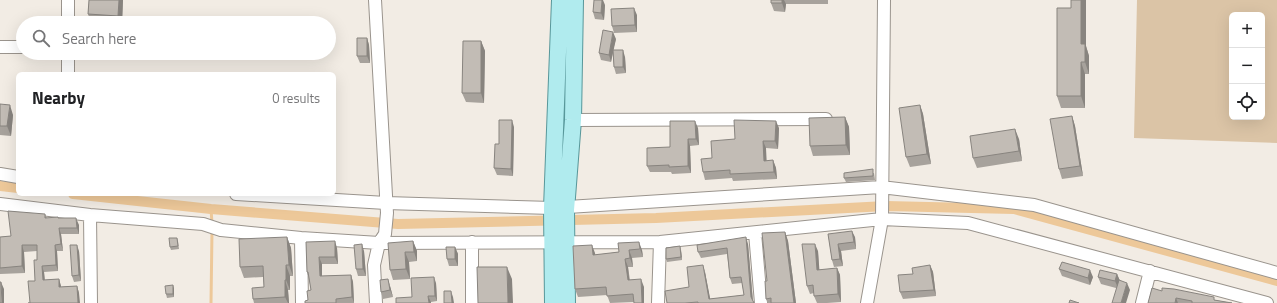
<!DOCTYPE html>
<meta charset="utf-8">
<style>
body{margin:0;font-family:"Titillium Web",sans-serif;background:#f6f6f6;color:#202124}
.controls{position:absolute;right:12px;top:12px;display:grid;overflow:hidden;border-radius:6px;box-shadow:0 4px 16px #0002}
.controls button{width:36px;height:36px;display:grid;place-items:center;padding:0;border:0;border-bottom:1px solid #e0e0e0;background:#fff;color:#202124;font:20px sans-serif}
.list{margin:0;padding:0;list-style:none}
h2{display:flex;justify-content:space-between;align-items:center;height:52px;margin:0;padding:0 16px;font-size:17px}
h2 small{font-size:13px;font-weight:400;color:#757577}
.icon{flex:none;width:22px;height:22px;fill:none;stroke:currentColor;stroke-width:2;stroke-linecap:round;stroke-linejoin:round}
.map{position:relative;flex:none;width:1277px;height:303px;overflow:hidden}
.search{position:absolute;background:#fff;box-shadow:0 4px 16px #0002;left:16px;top:16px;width:320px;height:44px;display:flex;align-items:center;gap:10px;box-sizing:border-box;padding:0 14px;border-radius:22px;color:#757577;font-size:15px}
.panel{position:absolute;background:#fff;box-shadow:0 4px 16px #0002;left:16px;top:72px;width:320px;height:124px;border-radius:6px}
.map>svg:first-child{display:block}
.green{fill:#dbc4a6;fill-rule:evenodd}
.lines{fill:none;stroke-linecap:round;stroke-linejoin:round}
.stream{stroke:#edc899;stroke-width:3}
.canal{stroke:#edc899;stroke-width:10}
.minor-casing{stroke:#9a948d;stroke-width:14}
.major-casing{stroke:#58979a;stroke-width:18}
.minor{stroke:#fff;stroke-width:12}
.major{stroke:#b0ebee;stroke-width:16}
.wall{fill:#a7a29c}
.shaded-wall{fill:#88847f}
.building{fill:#c2bcb5;stroke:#88847f}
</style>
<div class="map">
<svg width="1277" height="303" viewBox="0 0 1277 303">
<rect width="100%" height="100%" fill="#f2ece4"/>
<path class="green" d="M1137 0H1277V143L1134 138ZM1232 15H1262V117H1232Z"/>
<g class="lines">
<path class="stream" d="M211 209 212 223
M211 303 212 231"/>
<path class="canal" d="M0 186 18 188
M73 194 211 209 398 224 656 218 886 206 1014 209 1277 281"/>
<defs>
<path id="minor" d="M375 0 387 213 385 234 379 243 374 265 376 303
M68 23V0
M0 47H23
M68 74V53
M573 120 826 119
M0 174 18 177
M236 194 386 203 552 208 881 187 1034 205 1277 273
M0 204 90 215 203 224 221 230 301 238 379 243 660 242 882 219 968 223 1267 303
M90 215 91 303
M755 233 761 303
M301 238 302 303
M472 242V303
M658 303 660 242
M867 303 882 219 884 0
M1142 303 1150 271"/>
<path id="major" d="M553 303 552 208 560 0
M567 303 566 210 573 120 575 0"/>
</defs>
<use href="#minor" class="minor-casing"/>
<use href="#major" class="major-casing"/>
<use href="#minor" class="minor"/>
<use href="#major" class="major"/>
</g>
<path class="wall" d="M89 0H123L122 23H91L88 14Z
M771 0H828V4H786L785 12 774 11 771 3Z
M1071 0H1086V46L1089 56V74H1085V108H1061L1057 96 1071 8Z
M605 5 604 20 595 19 593 12Z
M637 15V32L614 33 612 26Z
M367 38 369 45 370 63H360L357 56Z
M616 39 613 50 625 57 626 73 616 74 614 67 613 51 611 62 601 60 599 53Z
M481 41 485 51 484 103 466 102 462 93Z
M0 104 13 115 11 136 0 135Z
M920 105 923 114 931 164 910 167 906 157Z
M1072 116 1075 126 1083 176 1062 179 1059 169Z
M845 117 849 127 850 155 813 156 810 146Z
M514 127 513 176 497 175 494 168 499 144Z
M698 128 699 145 690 146 691 173 672 174 671 172H650L647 166 670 147Z
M779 128 778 149 766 148V161L773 160 776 168 777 179 733 181 732 178 705 180 703 172 712 158 735 139Z
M1019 139 1022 161 977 168 973 158Z
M874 173 875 180 846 182 844 178Z
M45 214 47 218H59L79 225V234H61L63 251H57L58 271 44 272 45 280 59 279 61 287 77 286 79 293 30 303 35 281 37 260V251L24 252 25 273 0 274V237L11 236Z
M785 232 788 241 796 303H768L766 299 767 281Z
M828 234 855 237 856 249 841 251 843 266 834 267 832 260Z
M287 237 291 248 293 276H290V290H288L289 303H254L253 299 264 287 263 277 244 278 240 267Z
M177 238 178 241 179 249 171 250 170 247Z
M413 241 417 251V261L409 262 410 279 393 280 390 270Z
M306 242 337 248 338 264H322V276L351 275 353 282 354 303H305L308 300 311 290 309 279 307 272Z
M618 243 642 250 643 257 632 258 633 267H628L630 280 644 287 634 302 610 303 607 295 578 297 575 289 595 253V255L619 252Z
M748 244 753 301 755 303H667L689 287 705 272 710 299 744 295 742 283 732 284 730 278 727 254 701 258 698 252Z
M455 247 458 254V266H449L447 259Z
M681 250 682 260 667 262 666 259Z
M79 251 81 281 74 282 72 276Z
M364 251 366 276H358L356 269Z
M818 251 819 270 837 268 840 275 841 302 827 303H817L814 296V293L810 294 807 286Z
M930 265 933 272 936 296 903 299 900 292 913 274Z
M1059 269 1093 277 1090 285 1062 276Z
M1117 274 1120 281 1130 290 1116 288 1101 284 1098 277Z
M436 283 437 301 431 302 412 297Z
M173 285 174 289V297L167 298 166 294Z
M390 286 393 297 383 299 381 292Z
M1162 291 1215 300 1232 303H1148Z"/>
<path class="shaded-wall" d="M119 0H123L122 23H121L118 16Z
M602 0H603L605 5 604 20 601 13Z
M782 0H784L786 4 785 12 782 3Z
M1081 0H1086V46L1089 56V74L1085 62 1081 44Z
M634 8 637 15V32L635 25Z
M613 32 616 39 611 62 609 55Z
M367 38 369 45 370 63 367 56Z
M481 41 485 51 484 103 481 93Z
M623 50 625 57 626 73 623 67Z
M1081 62 1085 74V108L1081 96Z
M10 105 13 115 11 136 7 126Z
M920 105 923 114 931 164 927 154Z
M1072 116 1075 126 1083 176 1080 166Z
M845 117 849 127 850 155 846 145Z
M512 120 514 127 513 176 511 169Z
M695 121 698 128 699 145 696 139Z
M776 121 779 128 778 149 775 141Z
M1015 129 1019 139 1022 161 1019 151Z
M688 139 690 146 691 173 688 166Z
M763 141 766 148 767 168 764 161Z
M773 160 776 168 777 179 774 172Z
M76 218 79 225V234L77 228Z
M59 228 61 234 63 251 61 244Z
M852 231 855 237 856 249 854 242Z
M785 232 788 241 796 303H794Z
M287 237 291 248 293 276 289 265Z
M746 237 748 244 753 303 751 297Z
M335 241 337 248 338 264 335 257Z
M413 241 417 251V261L414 252Z
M639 242 642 250 643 257 640 249Z
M362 244 364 251 366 276 363 269Z
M815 244 818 251 820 278 817 270Z
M838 244 841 251 843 266 840 259Z
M22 245 24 252 25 273 22 266Z
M55 245 57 251 58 271 56 265Z
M77 245 79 251 81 281 79 275Z
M592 245 595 253 596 263 593 255Z
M680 246 681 250 682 260 681 257Z
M455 247 458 254V266L455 259Z
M629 250 632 258 633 267 630 258Z
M405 252 409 262 410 279 406 269Z
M319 257 322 264V283L320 276Z
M625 259 628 267 630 288 628 280Z
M286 265 290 276V290L286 280Z
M703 265 705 272 711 303 709 299Z
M930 265 933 272 936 296 934 290Z
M42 266 44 272 45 286 43 280Z
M507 267 512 279 513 303H508Z
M837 268 840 275 841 302 838 294Z
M1090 270 1093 277 1090 285 1088 278Z
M1117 274 1120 281 1118 288 1115 281Z
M351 275 353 282 354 303 352 297Z
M434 277 436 283 437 301 435 296Z
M59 279 61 286V293L59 287Z
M388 279 390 286 393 297 390 290Z
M641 279 644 287V303H642Z
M285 280 288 290 289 303H288L285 297Z
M1 282 4 289V303H2Z
M1127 283 1130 290 1126 303H1121Z
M173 285 174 289V297L173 294Z
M77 286 79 293 80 303H78Z
M451 291 453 297 454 303H452Z
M428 296 431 302V303H429Z
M1176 298 1178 303H1175Z"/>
<path class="building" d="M89 0H119L118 16 88 14Z
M594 0H602L601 13 593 12Z
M771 0H782V3H771Z
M1071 0H1081V44H1085V62H1081V96H1057V8H1071Z
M634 8 635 25 612 26 611 9Z
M603 30 613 32 609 55 599 53Z
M357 38H367V56H357Z
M463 41H481V93H462Z
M613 50H623V67H614Z
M0 104 10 105 7 126H0Z
M920 105 927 154 906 157 899 108Z
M1072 116 1080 166 1059 169 1050 119Z
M845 117 846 145 810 146 809 118Z
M499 120H512L511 169 494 168 495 144H499Z
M734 120 776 121 775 141H763L764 161 773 160 774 172 730 174V170L703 172 701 159 712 158 711 141 735 139Z
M670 121H695L696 139H688V166L669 167V165L647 166V148L670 147Z
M1015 129 1019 151 973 158 970 136Z
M873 169V176L844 178V173Z
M8 211 45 214V218L58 217V218H76L77 228H59L61 244 55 245 56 265 42 266 43 280 59 279V287L77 286 78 303H28H30L28 281H35L34 260H37V245H22V266L0 268V237L11 236Z
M852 231 854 242 838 244 840 259 832 260 828 234Z
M785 232 794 303H771V298L766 299 765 281H767L762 233Z
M287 237 289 265H286V280H285V297L253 299 252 288 264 287 263 266 240 267 239 239Z
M746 237 751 297 754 303H698V302L685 303H667L665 291 689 287 687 267 703 265 709 299 744 295 741 277 730 278 727 248 698 252 697 245Z
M169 238H177L178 246 170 247Z
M335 241V257H319L320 276 351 275 352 297 336 299V303H305V301L308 300 307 291 311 290 308 272H307L306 242Z
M413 241 414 252H405L406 269 390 270 388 243Z
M639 242 640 249 629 250 630 258 625 259 628 280 641 279 642 303H634L633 294 607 296 606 287 575 289 573 246 592 245 593 255 619 252 618 243Z
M362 244 363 269H356L354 245Z
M802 244H815L817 270 837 268 838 294 814 296 813 285 807 286Z
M70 245H77L79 275 72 276Z
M680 246 681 257 666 259V248Z
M446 247H455V259H447Z
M1062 262 1090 270 1088 278 1059 269Z
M930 265 934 290 900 292 898 275 913 274 912 268Z
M477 267H507L508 303H478Z
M1100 270 1117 274 1115 281 1098 277Z
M434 277 435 296H428L429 303H396V298L412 297 411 278Z
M388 279 390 290 381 292 380 280Z
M1119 280 1127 283 1121 303H1112Z
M0 282H1L2 303H0Z
M173 285V294H166L165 286Z
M1152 288 1162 291V288L1174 289 1214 297V300L1232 303H1192V301L1176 298 1175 303H1148Z
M444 291H451L452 303H444Z
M1070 300 1079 303H1069Z"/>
</svg>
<div class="controls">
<button>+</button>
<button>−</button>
<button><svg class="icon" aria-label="locate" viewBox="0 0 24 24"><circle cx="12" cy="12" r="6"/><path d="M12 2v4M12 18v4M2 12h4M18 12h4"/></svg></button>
</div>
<div class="search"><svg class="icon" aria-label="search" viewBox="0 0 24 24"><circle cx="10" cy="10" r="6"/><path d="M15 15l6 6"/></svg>Search here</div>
<section class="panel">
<h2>Nearby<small>0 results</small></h2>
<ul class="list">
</ul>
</section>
</div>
